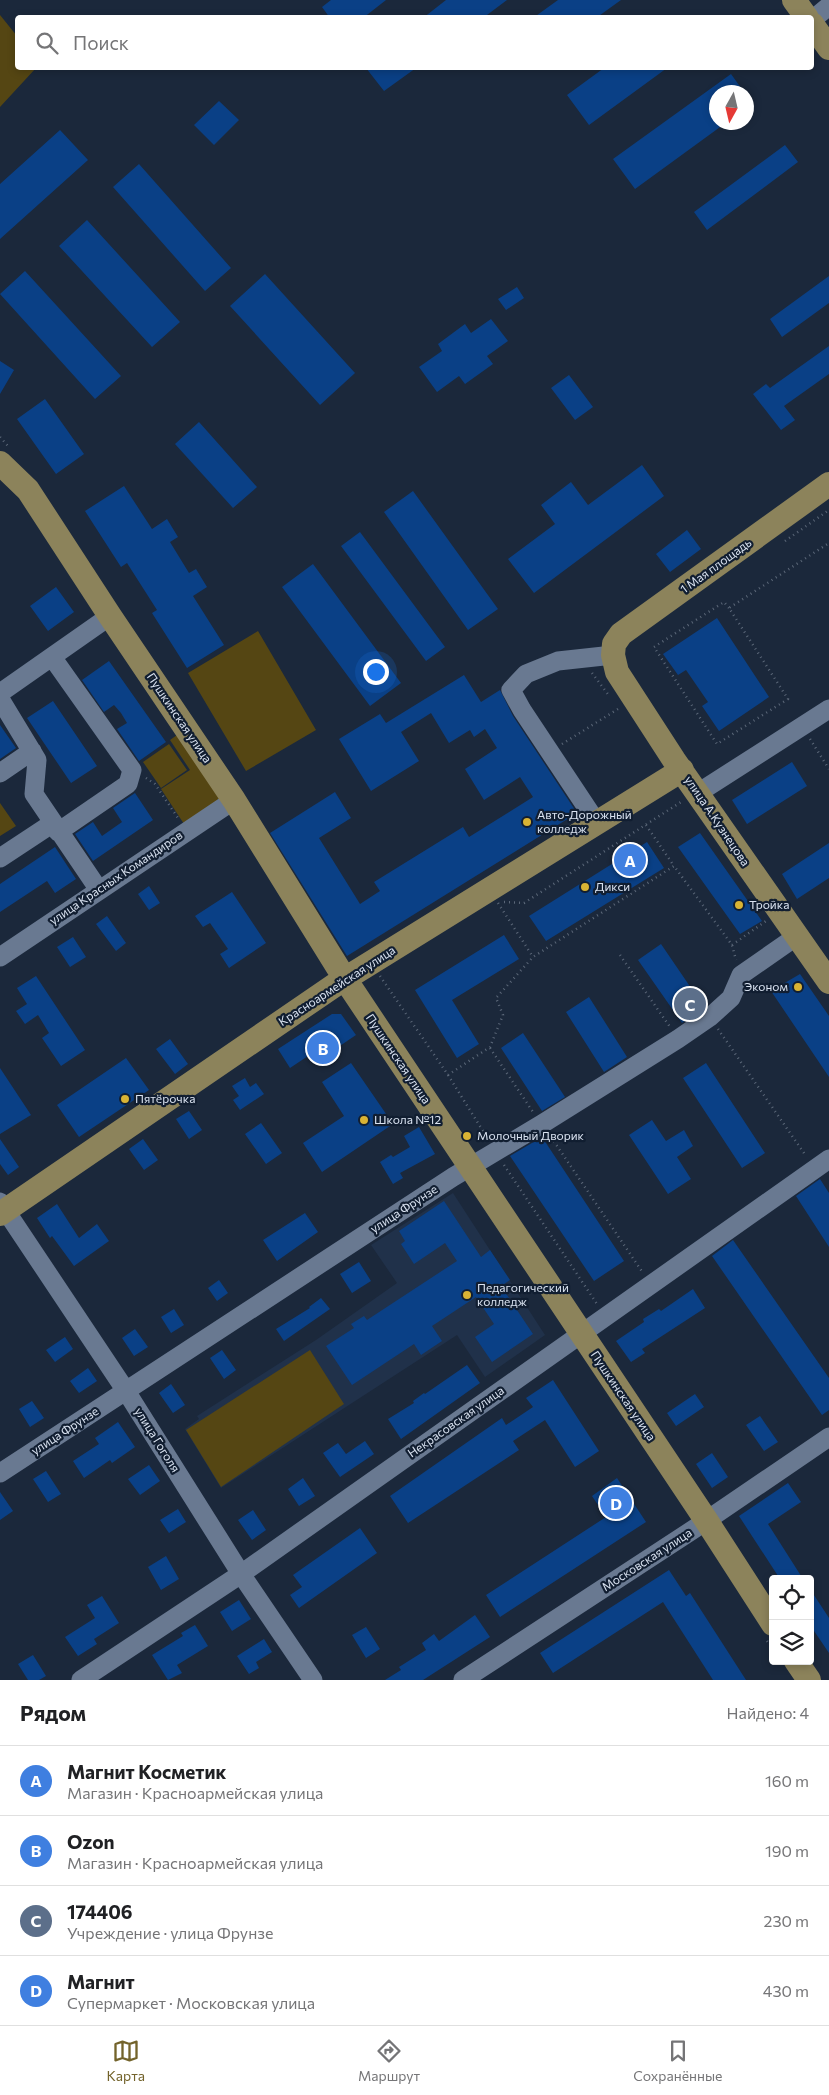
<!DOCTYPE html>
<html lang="ru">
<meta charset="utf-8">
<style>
body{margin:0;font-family:Commissioner,sans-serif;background:#f2f2f2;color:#202124}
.controls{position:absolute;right:15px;bottom:15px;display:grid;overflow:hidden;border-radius:5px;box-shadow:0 2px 8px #0003}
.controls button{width:45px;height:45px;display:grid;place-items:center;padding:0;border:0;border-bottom:1px solid #e0e0e0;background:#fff;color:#202124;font:25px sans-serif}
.compass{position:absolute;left:709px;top:85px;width:45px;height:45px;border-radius:50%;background:#fff;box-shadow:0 2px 8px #0003;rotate:188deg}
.you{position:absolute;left:375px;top:671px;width:18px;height:18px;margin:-12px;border:4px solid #fff;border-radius:50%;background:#1a73e8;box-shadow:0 0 0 8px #1a73e833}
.badge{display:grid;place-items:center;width:32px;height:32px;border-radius:50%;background:#73632b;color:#fff;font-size:16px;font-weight:700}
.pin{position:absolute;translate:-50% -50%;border:2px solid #fff;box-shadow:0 1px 5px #0006}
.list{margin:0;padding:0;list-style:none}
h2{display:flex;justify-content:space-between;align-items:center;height:65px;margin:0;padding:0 20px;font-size:21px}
h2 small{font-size:16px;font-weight:400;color:#757577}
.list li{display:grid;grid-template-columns:32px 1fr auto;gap:15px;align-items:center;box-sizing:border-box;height:70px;padding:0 20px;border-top:1px solid #e0e0e0}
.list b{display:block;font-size:19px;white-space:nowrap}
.list p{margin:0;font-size:16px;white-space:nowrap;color:#757577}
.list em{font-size:16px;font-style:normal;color:#757577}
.icon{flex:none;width:28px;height:28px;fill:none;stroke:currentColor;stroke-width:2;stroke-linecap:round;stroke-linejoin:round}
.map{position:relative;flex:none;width:829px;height:1680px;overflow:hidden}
.search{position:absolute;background:#fff;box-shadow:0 2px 8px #0003;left:15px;right:15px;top:15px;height:55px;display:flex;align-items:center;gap:12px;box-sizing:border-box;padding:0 18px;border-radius:5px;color:#757577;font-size:19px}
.sheet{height:345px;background:#fff}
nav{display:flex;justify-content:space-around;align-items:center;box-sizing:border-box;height:70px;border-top:1px solid #e0e0e0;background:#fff;font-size:14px;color:#757577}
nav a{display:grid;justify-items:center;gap:2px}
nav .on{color:#73632b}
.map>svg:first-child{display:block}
.built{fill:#20314a}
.green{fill:#554613}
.building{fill:#0a4086}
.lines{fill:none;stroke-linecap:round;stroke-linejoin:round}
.path{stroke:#5c6879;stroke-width:2.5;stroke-dasharray:1 4;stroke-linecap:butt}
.minor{stroke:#697991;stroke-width:19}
.major{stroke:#8c835b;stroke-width:24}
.poi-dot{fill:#d9b334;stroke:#111e31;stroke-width:2}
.labels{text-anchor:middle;stroke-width:4.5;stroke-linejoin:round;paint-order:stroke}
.street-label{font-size:12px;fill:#dae3f1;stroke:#111e31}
.poi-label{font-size:12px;fill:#dae3f1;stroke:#111e31;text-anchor:start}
</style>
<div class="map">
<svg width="829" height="1680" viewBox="0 0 829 1680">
<rect width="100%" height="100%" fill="#1b283b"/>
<path class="built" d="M453 1193 545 1335 485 1377 457 1335 221 1488 185 1429 199 1419 197 1416 316 1340 397 1283 371 1245Z"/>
<path class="green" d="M0 15 17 36 18 68H36L0 107Z
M258 631 316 730 246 771 188 673Z
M177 735 220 799 184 824 161 789 190 770 170 740Z
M169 744 187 770 161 788 143 762Z
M0 803 16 826 0 836Z
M310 1350 344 1404 221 1487 186 1430Z"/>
<path class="building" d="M331 0H386L363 18H330L322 7Z
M446 0H507L483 18H423Z
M558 0H621L596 18H533Z
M366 68H416L384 91Z
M604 68H667L589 125 567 95Z
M731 74 744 92H716V122H727L635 189 613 159Z
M219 101 239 120 214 145 194 125Z
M60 130 88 160 0 239V184Z
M785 145 798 162 707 230 694 212Z
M139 164 231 268 205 291 113 187Z
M87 220 180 322 152 347 59 246Z
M25 271 121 376 95 399 0 294Z
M265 274 355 373 320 405 230 306Z
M829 276V303L782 337 770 319Z
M517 287 524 298 506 310 498 299Z
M491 319 508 341 487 356 493 364 465 384 459 376 437 392 419 367 442 351 438 344 465 324 471 333Z
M829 346V374L784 406 795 420 781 430 753 394 766 384 770 388Z
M0 361 14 370 0 394Z
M569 375 593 407 575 420 551 388Z
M45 399 84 454 56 474 17 419Z
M199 422 257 487 233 508 175 444Z
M642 465 664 496 534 593 508 559 555 524 541 505 571 482 588 505Z
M124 486 152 529 167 519 178 537 170 542 189 573 196 569 207 587 193 596 224 645 187 668 152 613 157 610 127 563 121 567 85 511Z
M413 491 498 609 468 630 384 512Z
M687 530 701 549 670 572 656 554Z
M360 532 445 647 426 661 341 546Z
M313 564 401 683 370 706 282 587Z
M56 587 74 612 48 631 30 606Z
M717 618 769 697 719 731 702 706 708 702 686 670 678 675 663 654Z
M109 661 166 742 139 761 117 729 127 723 121 713 114 705 104 712 82 680Z
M464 675 481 702 500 690 513 716 577 813 347 956 270 833 335 792 351 818 319 838 360 904 380 891 374 882 463 827 469 837 533 797 520 777 484 800 465 769 497 748 485 729 474 737 470 730 449 743 431 713 401 732 419 761 371 791 339 739 380 714 386 723Z
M53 701 97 766 71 783 27 718Z
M0 725 16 748 0 759Z
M792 762 807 786 747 824 732 800Z
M135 793 153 820 93 861 75 834 93 822 102 836 122 822 113 808Z
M700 833 762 921 740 934 678 847Z
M647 842 664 868 546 941 529 916Z
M829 843V878L797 899 782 874Z
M55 847 76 879 55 893 47 881 0 912V884Z
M149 886 160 903 149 910 138 894Z
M232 892 266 943 229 968 220 954 228 949 210 923 203 927 195 916Z
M107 916 126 943 116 951 96 924Z
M504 935 519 959 452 1000 479 1044 457 1058 415 990Z
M73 937 86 957 70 967 57 947Z
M661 944 704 1007 682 1023 638 960Z
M800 974 829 1016V1077L771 991Z
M36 976 85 1050 61 1066 42 1038 49 1033 38 1015 25 1024 16 1011 27 1004 17 988Z
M589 997 627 1057 604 1072 566 1012Z
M332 1014H341L356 1035 319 1060 314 1052 290 1068 278 1049Z
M523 1033 565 1097 542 1111 501 1048Z
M170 1039 188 1064 175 1074 156 1049Z
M126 1058 149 1090 79 1137 57 1105Z
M351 1063 393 1124 322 1172 303 1143 344 1116 322 1082Z
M706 1063 765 1153 742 1168 683 1078Z
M0 1068 31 1115 0 1134Z
M245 1078 250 1087 256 1083 264 1094 240 1110 233 1100 239 1096 232 1086Z
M189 1111 202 1130 189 1139 176 1119Z
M652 1120 666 1141 684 1130 693 1146 677 1157 691 1179 668 1194 629 1135Z
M261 1123 282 1153 266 1164 245 1134Z
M419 1127 435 1154 400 1173 403 1178 393 1184 380 1162 391 1155 393 1157 410 1147 404 1136Z
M542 1137 624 1261 594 1281 510 1156Z
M0 1139 19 1167 8 1175 0 1164Z
M143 1139 158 1160 144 1170 129 1149Z
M820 1179 829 1193V1247L796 1196Z
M444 1201 481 1257 490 1250 510 1280 501 1286 533 1334 492 1362 475 1337 494 1324 476 1297 432 1326 442 1341 421 1355 414 1344 352 1385 326 1346 354 1328 351 1324 364 1316 367 1320 457 1261 445 1243 414 1264 401 1244 405 1241 399 1231Z
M57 1204 79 1238 97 1224 109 1241 74 1266 52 1236 50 1238 37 1218Z
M305 1213 318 1232 277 1261 263 1240Z
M733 1240 829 1378V1410L822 1415 712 1256Z
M359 1262 371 1281 352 1293 340 1274Z
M219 1280 228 1293 217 1301 208 1288Z
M693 1289 705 1308 642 1349 645 1353 631 1362 616 1341 644 1322 643 1319 659 1309 661 1311Z
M321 1298 330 1309 284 1341 276 1329 310 1308 309 1307Z
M174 1309 184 1325 171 1333 161 1317Z
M135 1329 148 1347 134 1356 122 1338Z
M65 1337 73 1349 55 1362 46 1350Z
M222 1350 236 1370 224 1379 210 1358Z
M467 1365 480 1383 401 1439 388 1419 414 1403 413 1401 424 1393 425 1394Z
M88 1368 97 1381 79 1393 70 1381Z
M553 1380 599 1451 575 1467 545 1420 513 1441 519 1450 408 1523 390 1496 502 1418 506 1425 533 1407 526 1398Z
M171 1384 185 1405 173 1413 159 1393Z
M695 1394 704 1407 676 1426 667 1413Z
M32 1401 44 1418 30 1427 19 1409Z
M760 1416 778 1442 764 1451 746 1425Z
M118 1422 135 1447 112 1463 110 1460 84 1478 73 1461 99 1444 95 1438Z
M365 1441 374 1454 340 1477 323 1453 338 1443 346 1454Z
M712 1453 728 1477 712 1488 696 1464Z
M149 1465 160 1481 140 1495 128 1479Z
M46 1471 61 1494 48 1502 33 1479Z
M303 1478 315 1496 299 1506 288 1489Z
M617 1478 646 1522 500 1617 486 1595 606 1517 592 1496Z
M788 1483 801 1502 768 1524 803 1579H780L739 1516Z
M0 1492 13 1511 0 1520Z
M178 1509 186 1522 169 1533 160 1520Z
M253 1510 266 1530 252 1540 238 1520Z
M360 1528 377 1553 299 1608 290 1595 302 1587 293 1575Z
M166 1556 179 1579 161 1590 148 1567Z
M669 1570 686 1596 690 1593 746 1680H713L663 1602 553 1673 540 1653Z
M810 1589 829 1618V1653L810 1625Z
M102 1596 119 1623 94 1639 97 1644 78 1656 65 1637 95 1618 87 1605Z
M239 1600 251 1619 232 1631 220 1612Z
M475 1615 490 1637 423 1680H385L401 1670 399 1667 426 1650 422 1643 434 1634 439 1641Z
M195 1625 208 1646 177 1665 182 1673 168 1680 152 1655 183 1636 181 1633Z
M366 1627 380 1649 366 1658 352 1635Z
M264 1639 272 1652 256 1662 259 1668 249 1674 237 1656Z
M33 1655 46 1676 39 1680H28L18 1664Z"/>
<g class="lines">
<path class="path" d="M0 437 8 446
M785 541 829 510
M729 608 724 602 654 647 717 744 788 699 729 608 829 543
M592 673 610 697
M810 739 829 769
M562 744 618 709
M146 778 155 784 178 818
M646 825 674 866
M504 902 524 903 681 802
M498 903 533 957
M732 945 766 921
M620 955 670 1027
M380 976 448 1075 490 1047 503 1015 496 998 533 957 674 866 732 945 736 960
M718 1029 806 1156
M490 1048 533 1112
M448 1075 488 1139
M551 1137 643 1273
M504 1165 597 1304
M767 1641 773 1649"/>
<path class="minor" d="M812 20 829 6
M52 657 132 770 128 784 58 832
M0 693 110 616
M0 699 37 760 34 794 99 890
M0 773 32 751
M698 793 829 709
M597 823 522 710 511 690 526 674 558 661 613 655
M0 858 53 823
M0 957 234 800
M0 1202 126 1391 241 1574 313 1680
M0 1473 453 1177 542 1124 678 1039 710 1017 731 998 741 975 797 936
M81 1680 241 1574 829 1159
M463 1680 694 1529 829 1437"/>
<path class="major" d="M794 0 807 18
M812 24 829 48
M0 463 28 490 110 616 234 800 345 979 706 1520 773 1624
M829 484 621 634 614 644 613 655 617 672 674 760 829 982
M0 1214 335 985 682 770
M796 1661 809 1680"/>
</g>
<g class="poi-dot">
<circle cx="527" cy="822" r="5"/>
<circle cx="585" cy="887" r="5"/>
<circle cx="739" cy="905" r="5"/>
<circle cx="798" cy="987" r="5"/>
<circle cx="125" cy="1099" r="5"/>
<circle cx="364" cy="1120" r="5"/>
<circle cx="467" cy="1136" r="5"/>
<circle cx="467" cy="1295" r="5"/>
</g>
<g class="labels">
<g class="street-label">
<text transform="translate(716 566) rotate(-36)" y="4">1 Мая площадь</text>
<text transform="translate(179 718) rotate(56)" y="4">Пушкинская улица</text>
<text transform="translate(717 821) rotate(56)" y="4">улица А.Кузнецова</text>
<text transform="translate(116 878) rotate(-34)" y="4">улица Красных Командиров</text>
<text transform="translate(337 986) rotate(-33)" y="4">Красноармейская улица</text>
<text transform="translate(398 1059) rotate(56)" y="4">Пушкинская улица</text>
<text transform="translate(404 1209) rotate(-33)" y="4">улица Фрунзе</text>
<text transform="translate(623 1396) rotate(56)" y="4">Пушкинская улица</text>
<text transform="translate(456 1422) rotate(-35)" y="4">Некрасовская улица</text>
<text transform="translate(65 1431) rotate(-33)" y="4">улица Фрунзе</text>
<text transform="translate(157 1440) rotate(58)" y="4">улица Гоголя</text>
<text transform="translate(647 1560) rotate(-33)" y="4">Московская улица</text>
</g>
<g class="poi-label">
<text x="537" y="819">Авто-Дорожный<tspan x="537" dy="14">колледж</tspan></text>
<text x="595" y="891">Дикси</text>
<text x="749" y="909">Тройка</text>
<text x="788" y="991" text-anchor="end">Эконом</text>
<text x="135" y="1103">Пятёрочка</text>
<text x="374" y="1124">Школа №12</text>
<text x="477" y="1140">Молочный Дворик</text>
<text x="477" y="1292">Педагогический<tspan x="477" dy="14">колледж</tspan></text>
</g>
</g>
</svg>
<div class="controls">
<button><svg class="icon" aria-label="locate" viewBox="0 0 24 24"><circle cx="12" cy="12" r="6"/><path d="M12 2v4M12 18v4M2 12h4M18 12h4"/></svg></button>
<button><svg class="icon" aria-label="layers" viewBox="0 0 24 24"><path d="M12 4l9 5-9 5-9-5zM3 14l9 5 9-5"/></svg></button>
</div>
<svg class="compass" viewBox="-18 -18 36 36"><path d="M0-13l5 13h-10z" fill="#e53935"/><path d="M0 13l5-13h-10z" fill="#757577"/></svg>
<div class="you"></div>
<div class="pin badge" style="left:630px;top:860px;background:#3f7fe0">A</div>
<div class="pin badge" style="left:323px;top:1048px;background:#3f7fe0">B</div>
<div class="pin badge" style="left:690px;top:1004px;background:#5c6f8a">C</div>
<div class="pin badge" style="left:616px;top:1503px;background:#3f7fe0">D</div>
<div class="search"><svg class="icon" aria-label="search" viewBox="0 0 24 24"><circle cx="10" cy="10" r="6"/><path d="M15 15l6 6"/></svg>Поиск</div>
</div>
<section class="sheet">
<h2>Рядом<small>Найдено: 4</small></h2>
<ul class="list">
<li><span class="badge" style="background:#3f7fe0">A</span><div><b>Магнит Косметик</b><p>Магазин · Красноармейская улица</p></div><em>160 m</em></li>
<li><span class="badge" style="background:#3f7fe0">B</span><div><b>Ozon</b><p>Магазин · Красноармейская улица</p></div><em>190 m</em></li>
<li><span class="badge" style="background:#5c6f8a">C</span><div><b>174406</b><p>Учреждение · улица Фрунзе</p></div><em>230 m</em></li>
<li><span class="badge" style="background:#3f7fe0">D</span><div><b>Магнит</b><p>Супермаркет · Московская улица</p></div><em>430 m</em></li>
</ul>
</section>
<nav>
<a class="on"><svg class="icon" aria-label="map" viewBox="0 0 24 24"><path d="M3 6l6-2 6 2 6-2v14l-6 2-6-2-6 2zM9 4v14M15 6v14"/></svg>Карта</a>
<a><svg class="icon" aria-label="directions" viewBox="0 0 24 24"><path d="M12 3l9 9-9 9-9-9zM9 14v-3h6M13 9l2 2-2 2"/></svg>Маршрут</a>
<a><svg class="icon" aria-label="saved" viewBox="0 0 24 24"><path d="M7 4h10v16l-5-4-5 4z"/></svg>Сохранённые</a>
</nav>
